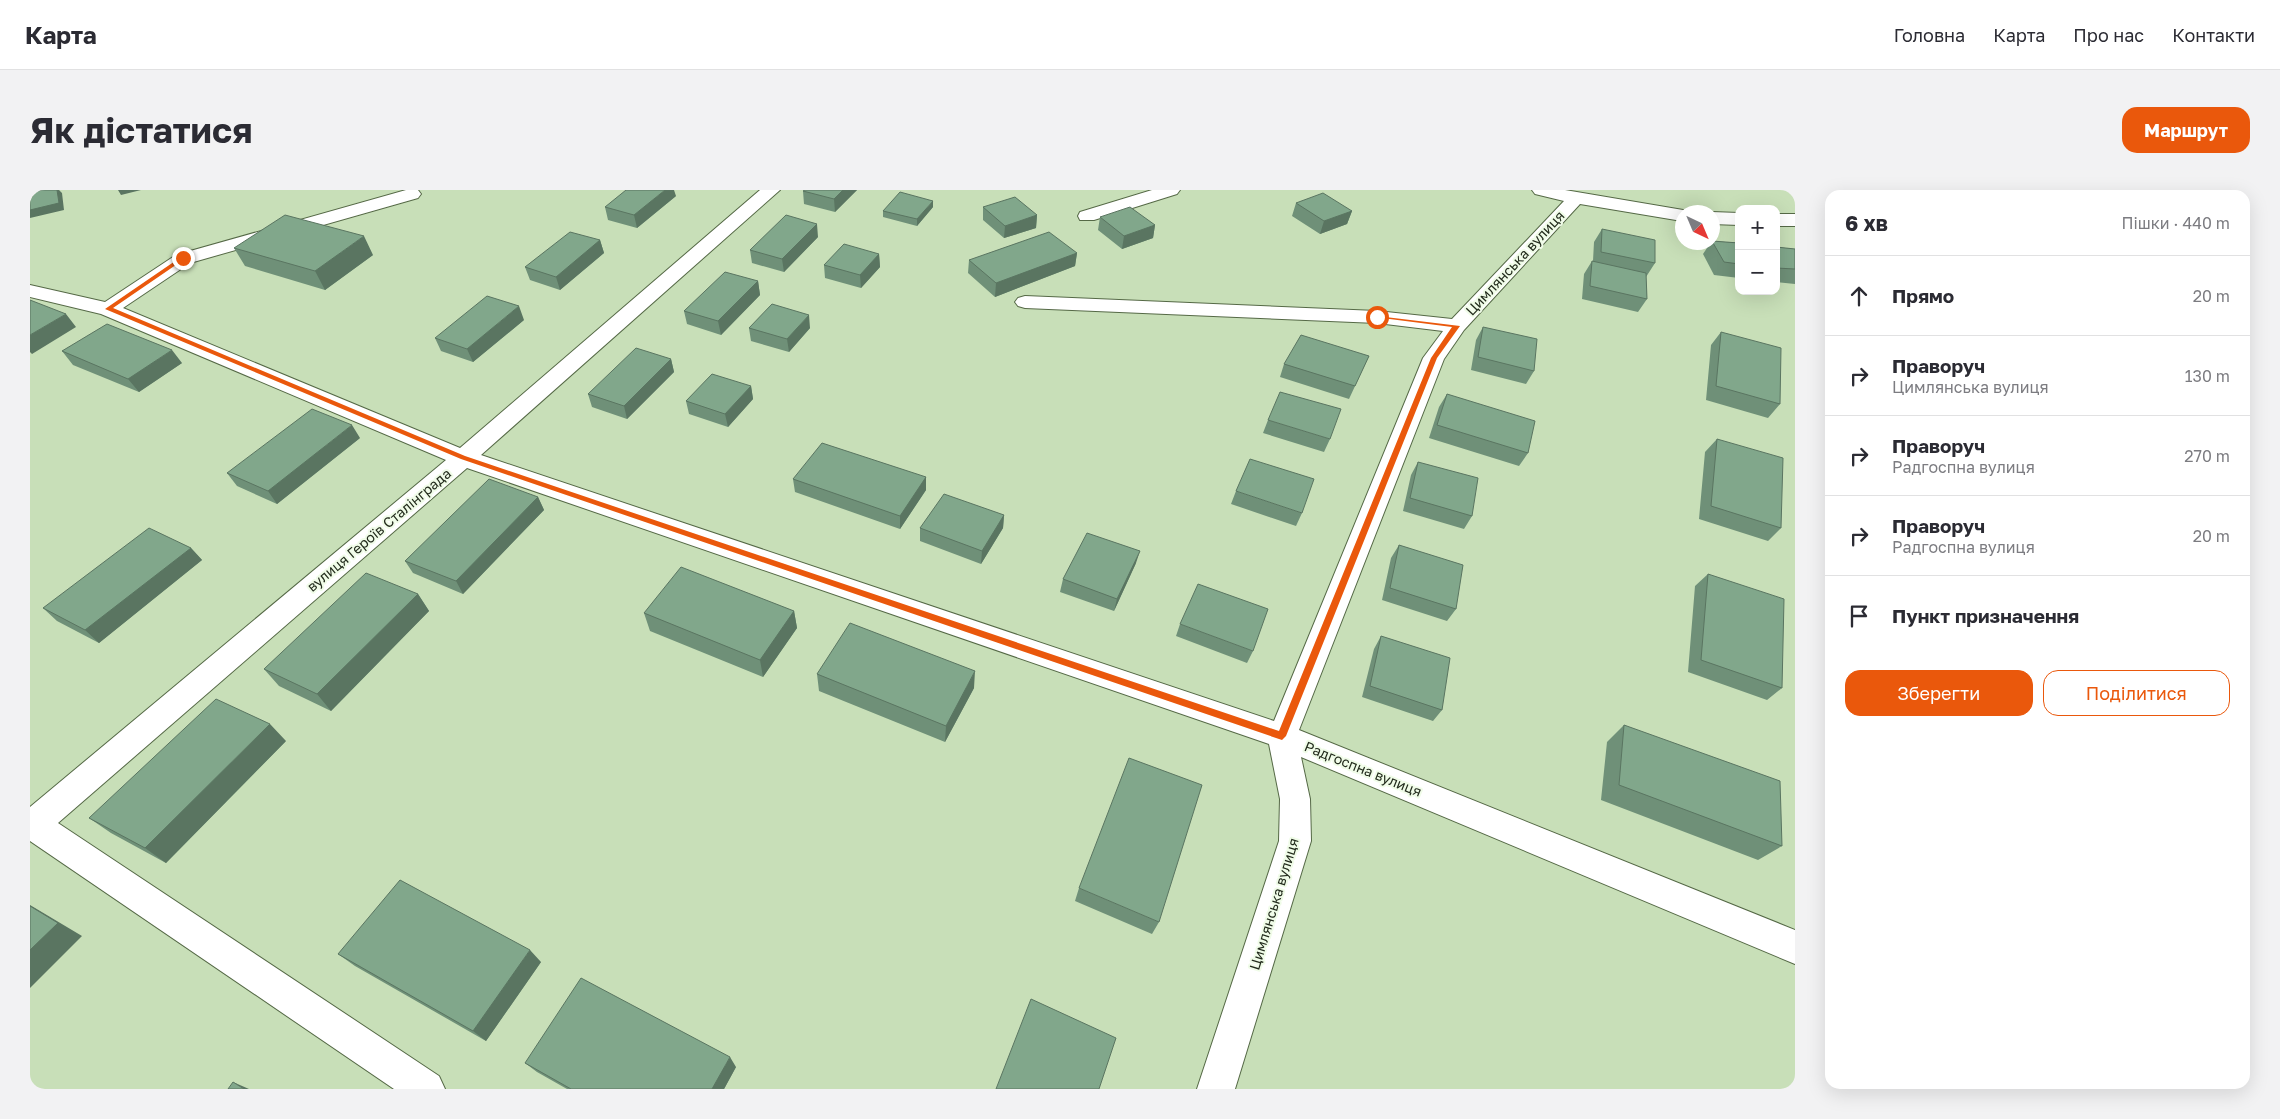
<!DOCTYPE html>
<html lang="uk">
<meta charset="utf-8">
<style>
body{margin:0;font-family:"Golos Text",sans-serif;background:#f2f2f3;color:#2b2b33}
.controls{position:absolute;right:15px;top:15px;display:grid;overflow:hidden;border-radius:10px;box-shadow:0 5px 20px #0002}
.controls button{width:45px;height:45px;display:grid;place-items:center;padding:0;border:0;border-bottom:1px solid #e1e1e2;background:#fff;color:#2b2b33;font:25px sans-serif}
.compass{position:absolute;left:1645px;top:15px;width:45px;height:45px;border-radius:50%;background:#fff;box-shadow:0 5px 20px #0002;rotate:136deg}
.stop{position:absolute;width:15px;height:15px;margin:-11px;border:4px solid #ea580c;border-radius:50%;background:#fff}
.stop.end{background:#ea580c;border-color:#fff;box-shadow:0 1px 5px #0008}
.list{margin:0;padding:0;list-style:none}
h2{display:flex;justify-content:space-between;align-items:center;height:65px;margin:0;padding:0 20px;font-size:21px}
h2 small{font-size:16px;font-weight:400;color:#7c7c81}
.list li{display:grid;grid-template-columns:32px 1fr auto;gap:15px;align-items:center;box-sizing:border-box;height:80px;padding:0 20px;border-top:1px solid #e1e1e2}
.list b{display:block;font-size:19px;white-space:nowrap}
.list p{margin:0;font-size:16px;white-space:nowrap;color:#7c7c81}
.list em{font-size:16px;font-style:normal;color:#7c7c81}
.actions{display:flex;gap:10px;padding:15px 20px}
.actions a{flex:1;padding:11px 0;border:1px solid #ea580c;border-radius:15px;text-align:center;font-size:18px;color:#ea580c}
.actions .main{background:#ea580c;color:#fff}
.icon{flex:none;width:28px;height:28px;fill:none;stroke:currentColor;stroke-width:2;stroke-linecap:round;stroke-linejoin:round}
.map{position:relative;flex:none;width:1765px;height:899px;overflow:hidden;border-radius:15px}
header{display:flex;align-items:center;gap:30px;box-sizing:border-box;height:70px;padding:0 25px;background:#fff;border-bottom:1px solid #e1e1e2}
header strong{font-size:24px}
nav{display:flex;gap:28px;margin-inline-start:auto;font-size:18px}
.intro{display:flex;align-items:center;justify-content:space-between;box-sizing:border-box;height:120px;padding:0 30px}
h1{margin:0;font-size:35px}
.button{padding:12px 22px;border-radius:15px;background:#ea580c;color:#fff;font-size:18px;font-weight:700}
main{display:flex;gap:30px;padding:0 30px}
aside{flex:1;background:#fff;border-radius:15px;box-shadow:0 5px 20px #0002}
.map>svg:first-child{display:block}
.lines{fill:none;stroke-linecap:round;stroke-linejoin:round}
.minor-casing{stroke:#556946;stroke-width:2}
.minor{fill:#fff;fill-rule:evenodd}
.wall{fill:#6f9078}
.shaded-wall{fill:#5a7561}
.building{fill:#81a78b;stroke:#5a7561}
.route{fill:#ea580c}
.labels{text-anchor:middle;stroke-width:4;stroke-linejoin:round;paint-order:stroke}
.street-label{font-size:14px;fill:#222b1c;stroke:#f0fce8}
</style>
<header>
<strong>Карта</strong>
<nav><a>Головна</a><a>Карта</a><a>Про нас</a><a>Контакти</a></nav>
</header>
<div class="intro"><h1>Як дістатися</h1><a class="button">Маршрут</a></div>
<main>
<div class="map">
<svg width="1765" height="899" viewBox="0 0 1765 899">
<rect width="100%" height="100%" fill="#c8dfb8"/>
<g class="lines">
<defs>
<path id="minor" d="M0 0H17L14 4 0 7Z
M376 0H388L391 4 388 8 160 73 93 118 430 258 730 0H750L451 265 1244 531 1393 168 1413 141 1347 133 995 118 988 116 985 112 988 108 995 106 1347 121 1422 129 1534 11 1505 4 1502 0H1535L1659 21 1652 22V31L1550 14 1434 140 1414 169 1269 540 1765 740V774L1271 567 1280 609 1281 651 1205 899H1167L1249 651 1250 609 1239 554 437 278 28 633 409 886 415 899H364L0 651V617L416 270 71 124 0 107V95L75 112 146 65Z
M1122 0H1150L1147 4 1064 30H1050L1048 26 1050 22Z
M1682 22 1709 23V35L1682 34Z
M1746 24H1765V36H1746Z"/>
</defs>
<use href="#minor" class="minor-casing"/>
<use href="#minor" class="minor"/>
</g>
<path class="wall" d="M827 0 805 22 774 14 773 1Z
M646 6 607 38 578 30 575 17Z
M1266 13 1322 21 1317 34 1290 44 1262 26Z
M903 17 887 36 853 27V21Z
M953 17 1007 25 1006 38 974 48 953 30Z
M1070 27 1125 35 1123 48 1092 59 1068 40Z
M1572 39 1625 73 1616 87 1617 109 1608 122 1552 109 1554 84 1562 71H1563L1564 52Z
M788 47 754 82 722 73 720 60Z
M570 50 574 63 530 100 500 90 495 77Z
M1682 51 1709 53V88L1684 85 1673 64 1681 52H1682Z
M1746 57 1765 59V94L1746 92Z
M204 58 343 65 295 100 215 76Z
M1047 63 1045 76 965 107 938 83 939 70Z
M849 64 850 77 831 98 795 88 794 75Z
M728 91 730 105 691 145 657 134 654 121Z
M494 130 443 172 411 161 405 148Z
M1453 137 1504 181 1496 194 1441 180 1446 150Z
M719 138H780L759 162 721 151Z
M1691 142 1750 214 1738 228 1676 210 1681 155Z
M32 161 152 173 109 202 43 175Z
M1339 166 1319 209 1250 187 1254 174Z
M641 169 644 182 597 229 562 217 558 204Z
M721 196 723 209 698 237 659 224 656 211Z
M1417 204 1498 263 1489 276 1399 248 1409 217Z
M1238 230 1300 249 1294 262 1233 243Z
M330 248 247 314 207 296 197 283Z
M1687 249 1751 338 1738 351 1669 329 1675 262Z
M1388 272 1442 326 1434 339 1373 321 1381 285Z
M896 287V300L870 339 765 302 763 289Z
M1206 301 1272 323 1266 336 1201 314Z
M508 307 514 320 433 404 383 383 375 371Z
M974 325 973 338 951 374 890 351V338Z
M1369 355 1426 419 1417 431 1352 410 1361 368Z
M161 358 172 370 69 453 27 431 13 418Z
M1106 373 1084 421 1030 402 1033 389Z
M1678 384 1752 498 1737 510 1658 482 1665 396Z
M388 404 399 421 301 521 249 496 234 479Z
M764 421 767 438 733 487 620 441 614 423Z
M1150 434 1223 461 1217 473 1146 446Z
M1351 446 1412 520 1403 531 1332 507 1344 459Z
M787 484 944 498 915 552 789 501Z
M1594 535 1752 656 1728 670 1571 610 1577 552Z
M256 551 136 673 81 643 59 628Z
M1049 698 1129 732 1122 744 1045 711Z
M308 764 511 772 456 851 325 776Z
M495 873 706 877 694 899H537L507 882Z"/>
<path class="shaded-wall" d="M27 0H29L32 3 34 20 0 28V20Z
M88 0H111L91 5Z
M635 0H644L646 6 607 38 604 25Z
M813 0H827L805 22 804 9Z
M903 11V17L887 36V29Z
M1322 21 1317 34 1290 44 1294 31Z
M1007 25 1006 38 974 48 975 36Z
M787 34 788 47 754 82 752 69Z
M1125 35 1123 48 1092 59 1094 46Z
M334 46 343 65 295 100 285 81Z
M570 50 574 63 530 100 526 87Z
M1047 63 1045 76 965 107 966 93Z
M849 64 850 77 831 98 830 85Z
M728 91 730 105 691 145 688 131Z
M489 116 494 130 443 172 437 159Z
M36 124 46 137 2 164 0 162V145Z
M779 125 780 138 759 162 757 149Z
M142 160 152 173 109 202 98 189Z
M641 169 644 182 597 229 594 216Z
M721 196 723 209 698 237 695 224Z
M322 235 330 248 247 314 238 301Z
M896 287V300L870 339V326Z
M508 307 514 320 433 404 426 391Z
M974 325 973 338 951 374 952 361Z
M161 358 172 370 69 453 55 440Z
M1110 361 1106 373 1084 421 1087 409Z
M388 404 399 421 301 521 287 504Z
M764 421 767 438 733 487 730 470Z
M945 481 944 498 915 552 916 536Z
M240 534 256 551 136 673 115 658Z
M0 715 52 746 0 798Z
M500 760 511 772 456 851 443 841Z
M700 867 706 877 694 899H682Z
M203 892 219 899H214Z"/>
<path class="building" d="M12 0H27L29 13 0 20V3Z
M596 0H635L604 25 575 17Z
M775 0H813L804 9 773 1Z
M870 2 903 11 887 29 853 21Z
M1293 3 1322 21 1294 31 1266 13Z
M985 7 1007 25 975 36 953 17Z
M1100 17 1125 35 1094 46 1070 27Z
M255 25 334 46 285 81 204 58Z
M756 25 787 34 752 69 720 60Z
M1572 39 1625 50V73L1571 62Z
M540 42 570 50 526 87 495 77Z
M1019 42 1047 63 966 93 939 70Z
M1682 51 1709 53V74L1694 72Z
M814 54 849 64 830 85 794 75Z
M1746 57 1765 59V79L1746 78Z
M1562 71 1616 83 1617 109 1560 96Z
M695 82 728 91 688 131 654 121Z
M457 106 489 116 437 159 405 148Z
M0 110 36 124 0 145Z
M742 114 779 125 757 149 719 138Z
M77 134 142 160 98 189 32 161Z
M1453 137 1507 149 1504 181 1448 167Z
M1691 142 1751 158 1750 214 1686 196Z
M1271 145 1339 166 1325 196 1254 174Z
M606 158 641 169 594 216 558 204Z
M682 184 721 196 695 224 656 211Z
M1250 202 1311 219 1300 249 1238 230Z
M1417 204 1505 231 1498 263 1407 235Z
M282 219 322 235 238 301 197 283Z
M1687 249 1753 268 1751 338 1681 316Z
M792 253 896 287 870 326 763 289Z
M1220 269 1284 289 1272 323 1206 301Z
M1388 272 1448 288 1442 326 1380 308Z
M459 289 508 307 426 391 375 371Z
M914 304 974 325 952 361 890 338Z
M119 338 161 358 55 440 13 418Z
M1057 343 1110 361 1087 409 1033 389Z
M1369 355 1433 375 1426 419 1360 398Z
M651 377 764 421 730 470 614 423Z
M336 383 388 404 287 504 234 479Z
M1678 384 1754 409 1752 498 1671 470Z
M1168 394 1238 419 1223 461 1150 434Z
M820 433 945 481 916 536 787 484Z
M1351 446 1420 468 1412 520 1340 496Z
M186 509 240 534 115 658 59 628Z
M1594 535 1750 591 1752 656 1589 595Z
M1099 568 1172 595 1129 732 1049 698Z
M370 690 500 760 443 841 308 764Z
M0 716 28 733 0 760Z
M551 788 700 867 682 899H541L495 873Z
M1001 809 1086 848 1069 899H966Z
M203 892 214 899H198Z"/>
<path class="route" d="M151 67 156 68 83 118 435 266 1249 541 1401 168 1422 137 1344 127 1347 126 1430 136 1407 168 1256 546 1252 550 431 269 75 119Z"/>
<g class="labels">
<g class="street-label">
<text transform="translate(1485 73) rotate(-47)" y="5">Цимлянська вулиця</text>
<text transform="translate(349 340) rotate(-40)" y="5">вулиця Героїв Сталінграда</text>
<text transform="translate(1333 579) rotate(22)" y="5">Радгоспна вулиця</text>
<text transform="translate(1244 714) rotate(-73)" y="5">Цимлянська вулиця</text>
</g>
</g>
</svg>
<div class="controls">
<button>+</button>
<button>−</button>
</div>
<svg class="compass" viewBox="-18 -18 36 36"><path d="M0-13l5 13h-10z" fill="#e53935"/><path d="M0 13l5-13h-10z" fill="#7c7c81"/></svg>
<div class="stop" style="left:1347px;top:127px"></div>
<div class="stop end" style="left:153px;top:68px"></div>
</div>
<aside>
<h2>6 хв<small>Пішки · 440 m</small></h2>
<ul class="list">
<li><svg class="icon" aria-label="ahead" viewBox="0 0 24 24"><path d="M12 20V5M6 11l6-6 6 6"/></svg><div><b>Прямо</b></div><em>20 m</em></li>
<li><svg class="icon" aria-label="right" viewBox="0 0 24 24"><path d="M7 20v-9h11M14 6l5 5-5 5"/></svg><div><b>Праворуч</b><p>Цимлянська вулиця</p></div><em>130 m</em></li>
<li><svg class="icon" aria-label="right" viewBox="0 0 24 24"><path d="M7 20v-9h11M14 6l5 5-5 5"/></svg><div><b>Праворуч</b><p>Радгоспна вулиця</p></div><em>270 m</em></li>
<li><svg class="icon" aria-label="right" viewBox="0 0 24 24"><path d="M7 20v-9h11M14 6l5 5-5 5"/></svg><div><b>Праворуч</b><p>Радгоспна вулиця</p></div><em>20 m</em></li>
<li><svg class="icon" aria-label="arrive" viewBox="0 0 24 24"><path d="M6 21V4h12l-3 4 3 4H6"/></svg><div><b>Пункт призначення</b></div></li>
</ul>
<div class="actions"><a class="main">Зберегти</a><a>Поділитися</a></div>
</aside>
</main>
